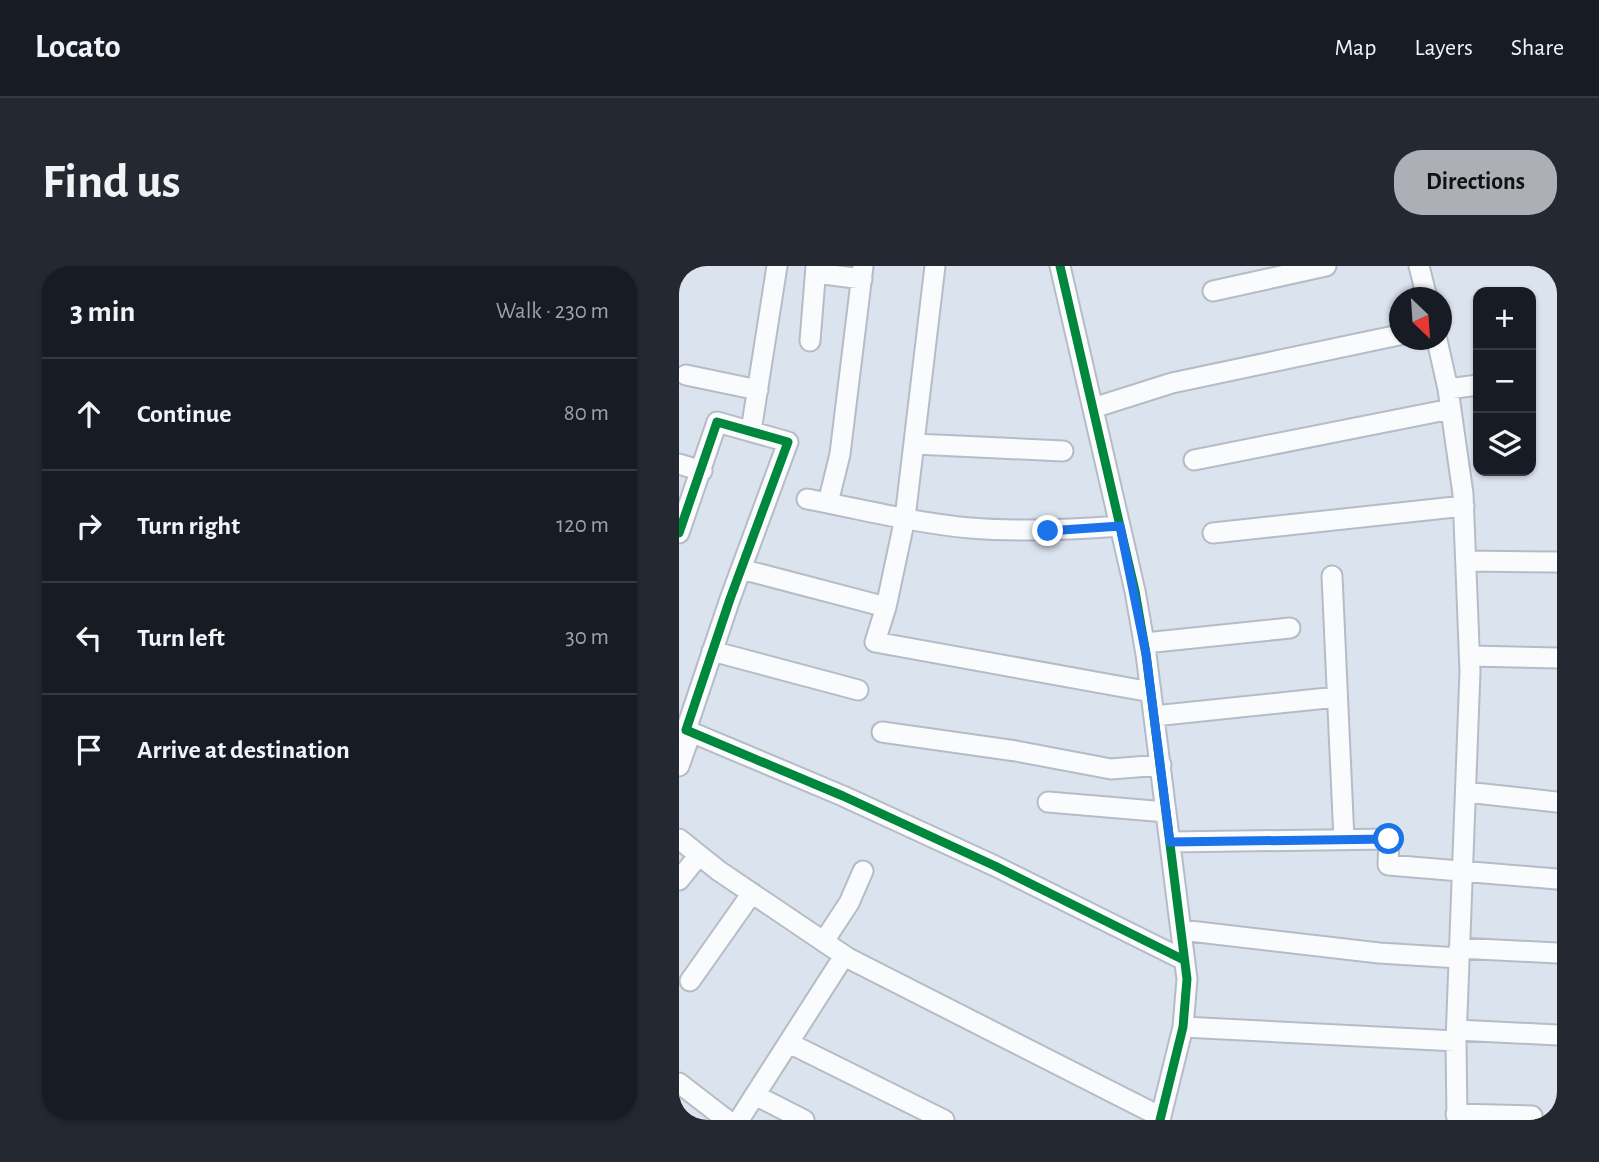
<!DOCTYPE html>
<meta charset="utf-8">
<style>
body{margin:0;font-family:"Alegreya Sans",sans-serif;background:#242831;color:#f1f3f6}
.controls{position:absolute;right:21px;top:21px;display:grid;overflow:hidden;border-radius:14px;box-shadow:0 2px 5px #0004}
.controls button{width:63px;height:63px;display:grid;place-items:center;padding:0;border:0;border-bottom:2px solid #363941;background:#171b24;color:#f1f3f6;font:35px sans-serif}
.compass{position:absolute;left:710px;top:21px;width:63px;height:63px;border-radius:50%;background:#171b24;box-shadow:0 2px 5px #0004;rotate:155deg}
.stop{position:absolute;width:21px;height:21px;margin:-16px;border:5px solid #1a73e8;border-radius:50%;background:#fff}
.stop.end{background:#1a73e8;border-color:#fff;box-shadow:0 2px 7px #0008}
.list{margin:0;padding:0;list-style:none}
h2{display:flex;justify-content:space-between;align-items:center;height:91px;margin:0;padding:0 28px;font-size:30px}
h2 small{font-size:23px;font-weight:400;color:#9ea1a6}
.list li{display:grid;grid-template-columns:46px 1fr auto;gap:21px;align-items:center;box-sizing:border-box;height:112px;padding:0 28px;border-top:2px solid #363941}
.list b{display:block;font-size:26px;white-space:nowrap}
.list em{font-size:23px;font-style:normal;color:#9ea1a6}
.icon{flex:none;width:38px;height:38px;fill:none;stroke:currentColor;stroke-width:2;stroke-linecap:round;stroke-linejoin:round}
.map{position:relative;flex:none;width:878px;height:854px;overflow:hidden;border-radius:28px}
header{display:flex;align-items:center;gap:42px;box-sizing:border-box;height:98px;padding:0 35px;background:#171b24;border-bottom:2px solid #363941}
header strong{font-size:33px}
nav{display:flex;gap:38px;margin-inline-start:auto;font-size:24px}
.intro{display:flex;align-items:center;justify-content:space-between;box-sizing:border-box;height:168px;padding:0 42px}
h1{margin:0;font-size:49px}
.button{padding:18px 32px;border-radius:28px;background:#acb0b6;color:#111;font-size:24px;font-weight:700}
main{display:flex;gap:42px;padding:0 42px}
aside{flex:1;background:#171b24;border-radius:28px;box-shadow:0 2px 5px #0004}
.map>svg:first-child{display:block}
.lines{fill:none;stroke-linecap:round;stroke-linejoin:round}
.minor-casing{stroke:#b6bcc6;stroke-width:23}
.minor{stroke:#fafbfd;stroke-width:19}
.cycleway-casing{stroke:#fff;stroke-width:13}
.cycleway{stroke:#00873e;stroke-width:9}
.route{stroke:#1a73e8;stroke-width:9}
</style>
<header>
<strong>Locato</strong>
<nav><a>Map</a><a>Layers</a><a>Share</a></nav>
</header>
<div class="intro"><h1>Find us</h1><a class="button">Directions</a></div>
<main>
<aside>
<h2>3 min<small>Walk · 230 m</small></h2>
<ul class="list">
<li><svg class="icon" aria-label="ahead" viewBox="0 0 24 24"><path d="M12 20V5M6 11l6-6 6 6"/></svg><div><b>Continue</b></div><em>80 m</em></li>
<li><svg class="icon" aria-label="right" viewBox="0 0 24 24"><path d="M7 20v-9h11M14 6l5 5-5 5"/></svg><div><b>Turn right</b></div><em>120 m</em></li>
<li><svg class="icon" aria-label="left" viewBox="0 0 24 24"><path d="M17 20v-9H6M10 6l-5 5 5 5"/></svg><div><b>Turn left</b></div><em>30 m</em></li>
<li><svg class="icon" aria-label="arrive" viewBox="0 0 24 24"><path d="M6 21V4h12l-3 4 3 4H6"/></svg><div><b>Arrive at destination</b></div></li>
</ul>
</aside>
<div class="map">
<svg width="878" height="854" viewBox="0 0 878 854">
<rect width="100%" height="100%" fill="#dbe3ef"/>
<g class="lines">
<defs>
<path id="minor" d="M256 0 226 252 207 341 196 376 472 426
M381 0 456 325 467 388 508 713 504 761 481 854
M740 0 748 32
M137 7 183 13
M534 25 647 0
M758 74 769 123 784 228 791 405 777 775 778 854
M131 75 137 0
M7 109 79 124
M769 123 799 119
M414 142 493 117 720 69
M72 165 98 0
M236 178 384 185
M515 194 772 143
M0 198 23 205
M128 233C182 243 236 257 291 262 341 266 391 264 441 260
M149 237 161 188 184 0
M0 267 38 156 109 176 51 333 7 464 164 530 316 600 505 694
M534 267 785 240
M787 295 878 296
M62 303 207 341
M653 310 665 574
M466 377 611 362
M33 385 179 424
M791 390 878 392
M475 450 658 431
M203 466 337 485 432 503 482 499
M0 500 12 466
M787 526 878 536
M369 536 487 546
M0 573 40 605 169 692 482 851
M491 576 710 573 709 599 878 613
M0 614 20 589
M502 664 700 687 780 692
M145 675 170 637 184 605
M780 682 878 687
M11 715 73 627
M504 761 777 775
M778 764 878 769
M110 777 265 854
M0 817 48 854
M76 829 125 854
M777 848 853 850
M60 854 165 690"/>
</defs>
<use href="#minor" class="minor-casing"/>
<use href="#minor" class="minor"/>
<defs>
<path id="cycleway" d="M381 0 456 325 467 388 508 713 504 761 481 854
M0 267 38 156 109 176 51 333 7 464 164 530 316 600 505 694"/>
</defs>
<use href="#cycleway" class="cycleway-casing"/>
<use href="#cycleway" class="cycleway"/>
</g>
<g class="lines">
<path class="route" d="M369 265 441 260 467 388 491 576 710 573"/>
</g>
</svg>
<div class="controls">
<button>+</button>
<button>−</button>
<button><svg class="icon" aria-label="layers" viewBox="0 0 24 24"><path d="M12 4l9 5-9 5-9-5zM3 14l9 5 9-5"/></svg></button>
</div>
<svg class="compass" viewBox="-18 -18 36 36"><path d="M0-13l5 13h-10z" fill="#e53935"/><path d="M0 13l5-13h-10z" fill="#9ea1a6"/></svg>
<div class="stop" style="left:710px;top:573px"></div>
<div class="stop end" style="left:369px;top:265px"></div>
</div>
</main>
